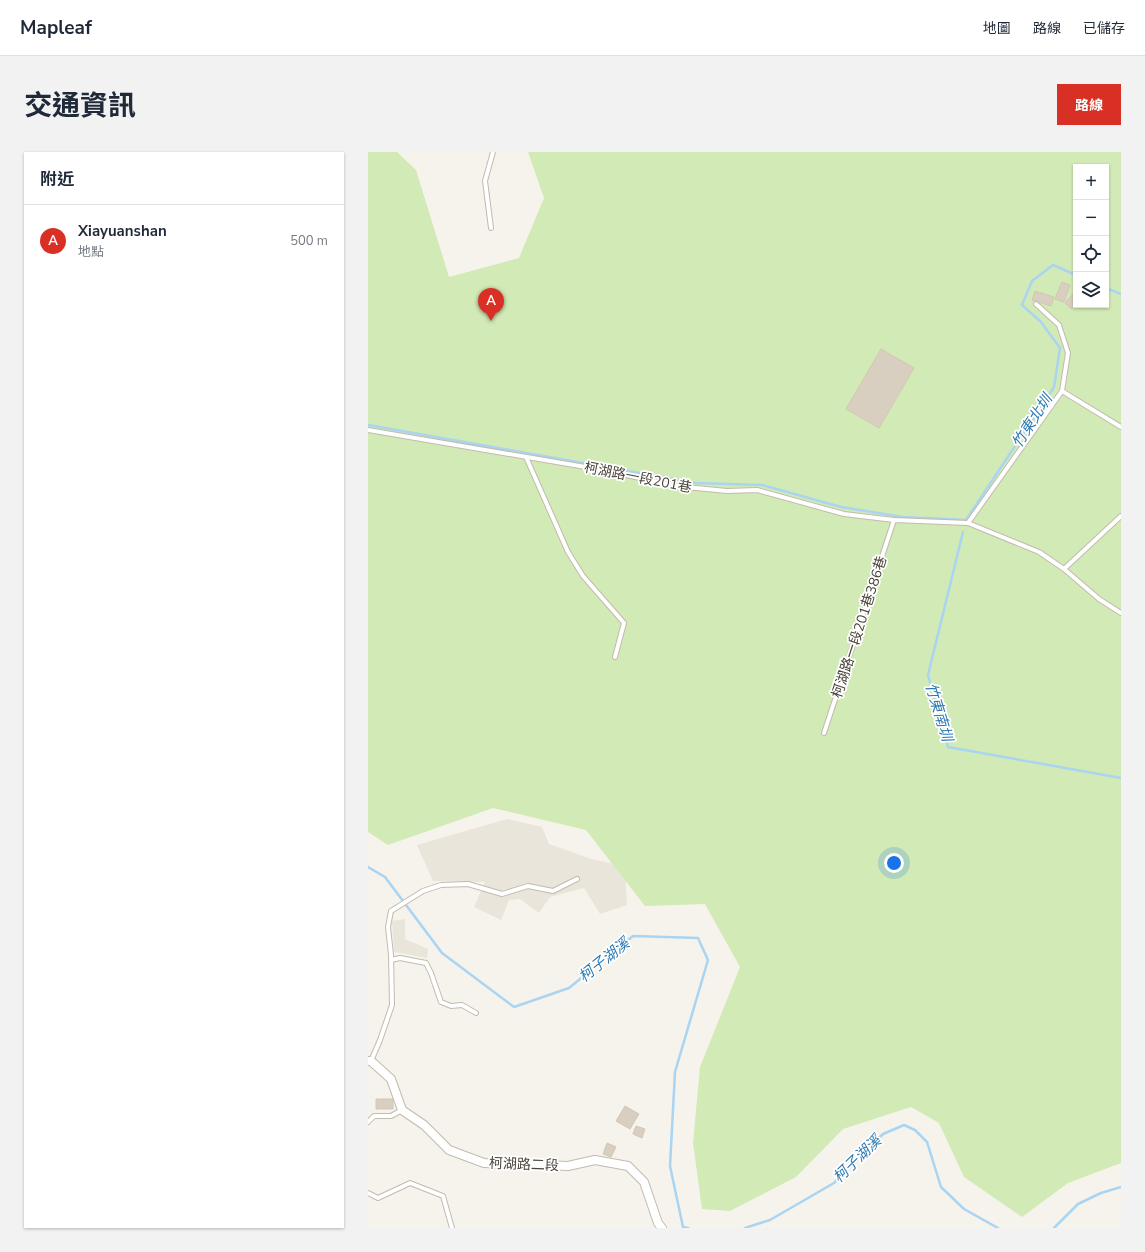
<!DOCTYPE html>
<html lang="zh-TW">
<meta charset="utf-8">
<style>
body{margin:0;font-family:"Nunito Sans","Noto Sans TC",sans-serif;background:#f2f2f3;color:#1f2937}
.controls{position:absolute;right:12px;top:12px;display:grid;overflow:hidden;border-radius:0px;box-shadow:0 1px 3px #0004}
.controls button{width:36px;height:36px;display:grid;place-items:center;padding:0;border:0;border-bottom:1px solid #e0e1e3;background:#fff;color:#1f2937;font:20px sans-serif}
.you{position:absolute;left:526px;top:711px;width:14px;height:14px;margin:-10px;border:3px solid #fff;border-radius:50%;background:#1a73e8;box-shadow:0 0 0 6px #1a73e833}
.badge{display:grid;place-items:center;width:26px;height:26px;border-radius:50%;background:#d93025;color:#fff;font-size:13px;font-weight:700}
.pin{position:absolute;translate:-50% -33px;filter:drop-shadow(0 1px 2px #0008)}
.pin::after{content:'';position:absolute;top:21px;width:14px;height:12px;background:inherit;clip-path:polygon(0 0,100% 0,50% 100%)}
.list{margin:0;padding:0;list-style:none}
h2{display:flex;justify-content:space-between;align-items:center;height:52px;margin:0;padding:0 16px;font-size:17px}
h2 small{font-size:13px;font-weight:400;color:#747a83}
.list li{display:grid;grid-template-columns:26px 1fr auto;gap:12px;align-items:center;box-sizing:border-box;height:72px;padding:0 16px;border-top:1px solid #e0e1e3}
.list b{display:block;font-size:15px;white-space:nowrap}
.list p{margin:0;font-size:13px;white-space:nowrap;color:#747a83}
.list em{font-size:13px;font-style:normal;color:#747a83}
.icon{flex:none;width:22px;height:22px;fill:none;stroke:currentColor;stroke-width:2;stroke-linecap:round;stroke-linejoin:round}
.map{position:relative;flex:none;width:753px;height:1076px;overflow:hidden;border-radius:0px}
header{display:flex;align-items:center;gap:24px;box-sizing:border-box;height:56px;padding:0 20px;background:#fff;border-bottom:1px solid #e0e1e3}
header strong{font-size:19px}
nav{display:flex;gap:22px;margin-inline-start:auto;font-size:14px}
.intro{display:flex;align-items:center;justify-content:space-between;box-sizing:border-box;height:96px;padding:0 24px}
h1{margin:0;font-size:28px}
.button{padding:10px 18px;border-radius:0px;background:#d93025;color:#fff;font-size:14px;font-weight:700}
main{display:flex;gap:24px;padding:0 24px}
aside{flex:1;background:#fff;border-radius:0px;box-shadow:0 1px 3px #0004}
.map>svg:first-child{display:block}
.residential{fill:#eae5da}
.green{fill:#d2eab5;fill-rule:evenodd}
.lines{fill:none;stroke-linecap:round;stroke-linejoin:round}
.stream{stroke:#a9d4f2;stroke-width:2.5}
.building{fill:#d8cfc1;stroke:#d3c7b4}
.service-casing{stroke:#c2bbae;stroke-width:6}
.minor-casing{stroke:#c2bbae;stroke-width:10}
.service{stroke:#fff;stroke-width:4}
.minor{stroke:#fff;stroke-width:8}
.labels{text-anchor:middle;stroke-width:3.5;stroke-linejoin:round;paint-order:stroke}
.street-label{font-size:14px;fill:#4b4439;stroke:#fff}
.water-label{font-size:15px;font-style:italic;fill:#2e7ab2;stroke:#fff}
</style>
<header>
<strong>Mapleaf</strong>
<nav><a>地圖</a><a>路線</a><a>已儲存</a></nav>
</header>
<div class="intro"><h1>交通資訊</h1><a class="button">路線</a></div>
<main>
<aside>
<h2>附近<small></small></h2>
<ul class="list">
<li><span class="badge">A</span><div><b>Xiayuanshan</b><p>地點</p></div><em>500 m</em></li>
</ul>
</aside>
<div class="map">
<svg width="753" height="1076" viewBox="0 0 753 1076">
<rect width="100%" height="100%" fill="#f6f3ec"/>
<path class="residential" d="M139 667 174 675 181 692 223 707 257 714 259 753 232 762 216 736 182 745 171 761 152 747 141 748 133 768 106 755 117 730 65 729 49 693Z
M37 767V787L60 797 59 806 26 800 24 769Z"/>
<path class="green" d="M0 0H29L48 18 81 125 151 106 176 46 160 0H753V1011L700 1031 654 1065 596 1025 571 971 543 955 475 977 428 1025 362 1059 334 1057 325 991 332 915 372 815 337 752 277 754 218 678 125 656 20 693 0 680ZM708 15H738V153H708Z"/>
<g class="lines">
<path class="stream" d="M738 136 753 142
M0 273 328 331 394 333 473 355 535 365 598 368 686 235 692 196 673 170 654 153 664 129 685 113 708 123
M595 380 560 523 580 595 753 626
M0 715 17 725 74 801 146 855 201 836 265 784 330 786 340 808 307 920 302 1014 315 1075 320 1076
M377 1076 402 1068 466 1031 515 982 536 973 547 978 559 990 573 1035 596 1057 630 1076
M686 1076 710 1052 733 1041 753 1035"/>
</g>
<path class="building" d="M694 130 702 133 696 150 687 147Z
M667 139 686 145 683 154 664 148Z
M705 142 708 145V152L703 157 697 151Z
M513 197 546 216 511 276 478 257Z
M8 947H25V957H8Z
M257 954 271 962 262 977 248 969Z
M268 974 277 977 274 986 265 982Z
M239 991 248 995 243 1005 235 1002Z"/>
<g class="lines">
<defs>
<path id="service" d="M123 76 117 29 125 0
M694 239 753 275
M0 278 241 319 307 334 359 339 389 338 476 362 526 368 600 371 671 400 696 417 731 447 753 461
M158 305 200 400 215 424 256 471 247 505
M600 371 694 239 700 201 691 173 668 152
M696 417 753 364
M456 581 526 368
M23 808 32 806 58 811 63 821 73 850 83 854 94 853 108 861
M3 909 12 888 24 853 23 803 20 775 23 759 55 739 73 733 100 732 134 742 160 734 185 739 209 727
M0 970 6 964H23L34 958
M0 1041 10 1046 42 1031 75 1044 84 1076"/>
<path id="minor" d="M0 909H3L23 927 34 958 56 973 81 998 116 1011 200 1014 227 1008 260 1014 276 1030 290 1071 294 1076"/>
</defs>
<use href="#service" class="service-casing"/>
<use href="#minor" class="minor-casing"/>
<use href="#service" class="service"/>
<use href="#minor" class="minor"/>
</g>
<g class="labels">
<g class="street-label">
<text transform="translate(270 325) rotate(11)" y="5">柯湖路一段201巷</text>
<text transform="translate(491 475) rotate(-72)" y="5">柯湖路一段201巷386巷</text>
<text transform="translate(156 1012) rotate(2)" y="5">柯湖路二段</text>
</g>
<g class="water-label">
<text transform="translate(664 269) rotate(-57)" y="5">竹東北圳</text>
<text transform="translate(571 560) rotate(73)" y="5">竹東南圳</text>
<text transform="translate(236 808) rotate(-39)" y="5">柯子湖溪</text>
<text transform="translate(489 1007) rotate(-44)" y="5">柯子湖溪</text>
</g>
</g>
</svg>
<div class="controls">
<button>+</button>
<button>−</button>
<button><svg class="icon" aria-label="locate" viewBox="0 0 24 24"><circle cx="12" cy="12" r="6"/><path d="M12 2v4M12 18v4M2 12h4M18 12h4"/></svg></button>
<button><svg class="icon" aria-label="layers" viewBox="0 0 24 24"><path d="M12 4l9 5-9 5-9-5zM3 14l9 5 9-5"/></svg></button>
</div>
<div class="you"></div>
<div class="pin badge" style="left:123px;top:169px">A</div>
</div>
</main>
